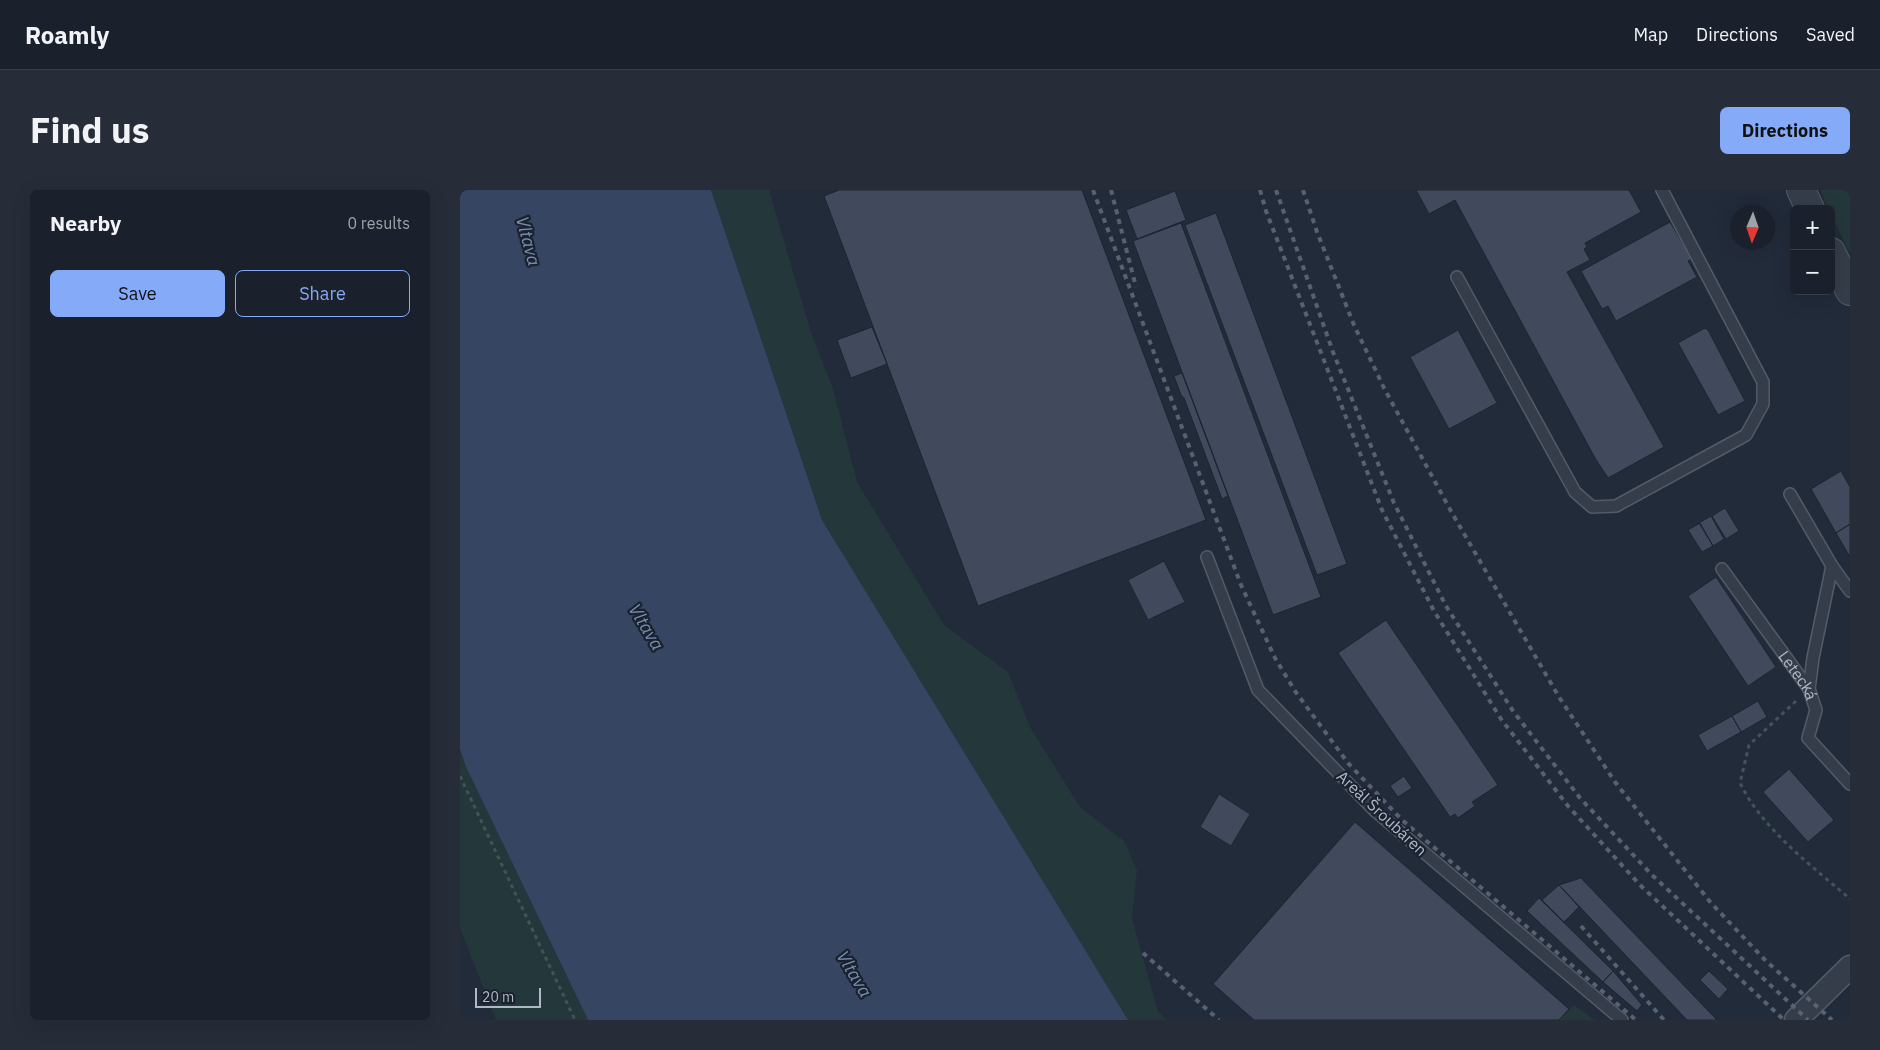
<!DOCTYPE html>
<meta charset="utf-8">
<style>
body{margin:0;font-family:"IBM Plex Sans",sans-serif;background:#272d38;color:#f1f3f6}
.controls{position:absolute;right:15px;top:15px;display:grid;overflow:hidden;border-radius:8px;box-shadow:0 5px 20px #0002}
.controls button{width:45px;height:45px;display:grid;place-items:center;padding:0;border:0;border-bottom:1px solid #383e48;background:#1a202c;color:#f1f3f6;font:25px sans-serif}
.compass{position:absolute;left:1270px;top:15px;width:45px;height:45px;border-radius:50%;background:#1a202c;box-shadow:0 5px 20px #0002;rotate:182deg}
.scale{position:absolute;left:15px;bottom:12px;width:66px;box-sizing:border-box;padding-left:5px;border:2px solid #b0b8c6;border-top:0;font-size:14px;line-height:18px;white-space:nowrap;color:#b0b8c6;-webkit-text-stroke:4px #1b222f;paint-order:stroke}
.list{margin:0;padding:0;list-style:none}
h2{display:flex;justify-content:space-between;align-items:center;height:65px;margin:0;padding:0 20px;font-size:21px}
h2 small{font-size:16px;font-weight:400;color:#9fa3a9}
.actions{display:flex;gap:10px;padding:15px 20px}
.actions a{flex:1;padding:11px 0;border:1px solid #84aaf8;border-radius:8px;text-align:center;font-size:18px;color:#84aaf8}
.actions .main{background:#84aaf8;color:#111}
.map{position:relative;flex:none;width:1390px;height:830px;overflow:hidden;border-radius:8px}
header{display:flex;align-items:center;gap:30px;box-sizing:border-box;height:70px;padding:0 25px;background:#1a202c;border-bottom:1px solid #383e48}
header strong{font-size:24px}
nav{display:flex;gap:28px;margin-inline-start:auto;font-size:18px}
.intro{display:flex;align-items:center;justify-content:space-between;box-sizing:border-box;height:120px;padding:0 30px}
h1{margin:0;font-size:35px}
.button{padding:12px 22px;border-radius:8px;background:#84aaf8;color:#111;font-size:18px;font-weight:700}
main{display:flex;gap:30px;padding:0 30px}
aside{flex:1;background:#1a202c;border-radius:8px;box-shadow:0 5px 20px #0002}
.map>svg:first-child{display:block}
.green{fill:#24373b}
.water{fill:#354562}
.building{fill:#414a5c;stroke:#1d2431}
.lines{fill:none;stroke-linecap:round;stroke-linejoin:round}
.service-casing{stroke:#535b68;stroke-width:14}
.minor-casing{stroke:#535b68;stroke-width:25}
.tertiary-casing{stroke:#535b68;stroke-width:30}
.path{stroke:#415458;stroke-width:3;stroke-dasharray:4 4;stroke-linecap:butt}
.service{stroke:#353d4a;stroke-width:11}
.minor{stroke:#353d4a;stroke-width:22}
.tertiary{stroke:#353d4a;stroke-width:28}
.rail{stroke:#576172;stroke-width:4;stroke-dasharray:5 5;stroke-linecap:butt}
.labels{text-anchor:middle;stroke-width:4.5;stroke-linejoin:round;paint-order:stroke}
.street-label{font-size:16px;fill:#b0b8c6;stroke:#1b222f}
.water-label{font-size:18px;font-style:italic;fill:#788caf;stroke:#1b222f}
</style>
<header>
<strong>Roamly</strong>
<nav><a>Map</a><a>Directions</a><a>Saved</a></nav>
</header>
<div class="intro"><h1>Find us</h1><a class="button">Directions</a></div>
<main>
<aside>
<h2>Nearby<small>0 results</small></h2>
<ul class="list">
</ul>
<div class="actions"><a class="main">Save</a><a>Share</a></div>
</aside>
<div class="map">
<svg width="1390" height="830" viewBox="0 0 1390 830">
<rect width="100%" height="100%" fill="#222b3a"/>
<path class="green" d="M251 0H309L351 143 373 199 397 292 484 435 548 482 570 537 620 617 664 651 677 681 672 728 698 822 707 830H668L362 330Z
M1360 0H1390V64L1371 24V19H1369Z
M0 559 6 577 128 830H36L0 738Z
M1114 815 1135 830H1099Z"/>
<path class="water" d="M0 0H251L362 330 668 830H128L6 577 0 559Z"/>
<path class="building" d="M379 0H622L746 330 518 416 364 6Z
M956 0H1169L1181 22 1125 53 1127 57 1124 59 1130 70 1107 82 1204 257 1148 288 1135 268 995 10 969 24Z
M715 1 726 30 677 49 666 20Z
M756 23 887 374 857 385 725 35Z
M1210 32 1232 69 1228 71 1237 87 1156 131 1148 116 1142 119 1121 81Z
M721 33 861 407 813 425 673 51Z
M412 137 427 174 391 188 377 150Z
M1245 138 1248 140 1285 211 1258 225 1218 153Z
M998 140 1037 213 989 239 950 167Z
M722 183 768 306 762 309 724 208 721 205 714 186Z
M1381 281 1390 297V334L1376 343 1351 299Z
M1265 318 1279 341 1266 349 1252 326Z
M1251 326 1264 349 1253 356 1239 333Z
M1240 333 1253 356 1242 362 1228 340Z
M1390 334V367L1376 343Z
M704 371 725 412 688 430 668 390Z
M1256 387 1316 477 1288 496 1228 406Z
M926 430 1038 595 1012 612 1015 616 998 628 995 624 990 627 878 463Z
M1298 511 1307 527 1281 542 1272 526Z
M1272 526 1281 542 1247 561 1238 545Z
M1329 579 1374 630 1348 652 1303 602Z
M944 586 952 598 938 607 930 596Z
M759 604 790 624 771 656 740 637Z
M895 632 1109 819 1099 830H794L753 794Z
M1121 688 1257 830H1227L1099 695Z
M1099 695 1119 717 1104 732 1082 710Z
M1079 708 1153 781 1143 792 1067 721Z
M1153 781 1182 815 1177 821 1143 792Z
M1249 781 1268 799 1259 809 1240 790Z"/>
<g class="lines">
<defs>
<g id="service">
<path d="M997 87 1115 302 1132 317 1156 316 1286 245 1303 214V192L1202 0"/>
<path d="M1330 304 1372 376 1390 401"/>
<path d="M747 367 798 500 914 620 1162 830"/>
<path id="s1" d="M1262 379 1349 499 1356 520 1348 548 1390 594"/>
<path d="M1349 499 1353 468 1372 376"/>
</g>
<path id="minor" d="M1336 830 1390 777"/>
<path id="tertiary" d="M1341 0 1350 19
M1371 62 1390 101"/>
</defs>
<use href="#service" class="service-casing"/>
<use href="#minor" class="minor-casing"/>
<use href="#tertiary" class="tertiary-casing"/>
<path class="path" d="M1336 511 1289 555 1280 593C1303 640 1351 675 1390 709
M0 586 115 830"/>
<use href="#service" class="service"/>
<use href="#minor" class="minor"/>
<use href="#tertiary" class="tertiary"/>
<path class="rail" d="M633 0 781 395 815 468 835 501 888 573 942 630 1176 830
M651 0 676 97
M800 0 806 21 922 320 974 421 1041 529 1108 616 1180 695 1324 830
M816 0 873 162 934 313 986 416 1053 521 1120 608 1192 685 1348 830
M843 0 857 42 894 135 924 198 992 323 1099 507 1155 592 1251 713 1306 771 1372 830
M1121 736 1204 830
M683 763 759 830"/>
</g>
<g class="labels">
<g class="street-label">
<text dy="6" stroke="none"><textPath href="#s1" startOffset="131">Letecká</textPath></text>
<text transform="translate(922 623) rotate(43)" y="6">Areál Šroubáren</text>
</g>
<g class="water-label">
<text transform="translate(68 51) rotate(75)" y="6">Vltava</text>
<text transform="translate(186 437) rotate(59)" y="6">Vltava</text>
<text transform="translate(394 784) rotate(59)" y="6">Vltava</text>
</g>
</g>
</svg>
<div class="controls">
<button>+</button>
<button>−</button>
</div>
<svg class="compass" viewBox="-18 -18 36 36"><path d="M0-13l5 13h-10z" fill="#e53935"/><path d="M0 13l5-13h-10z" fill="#9fa3a9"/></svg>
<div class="scale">20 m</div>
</div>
</main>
